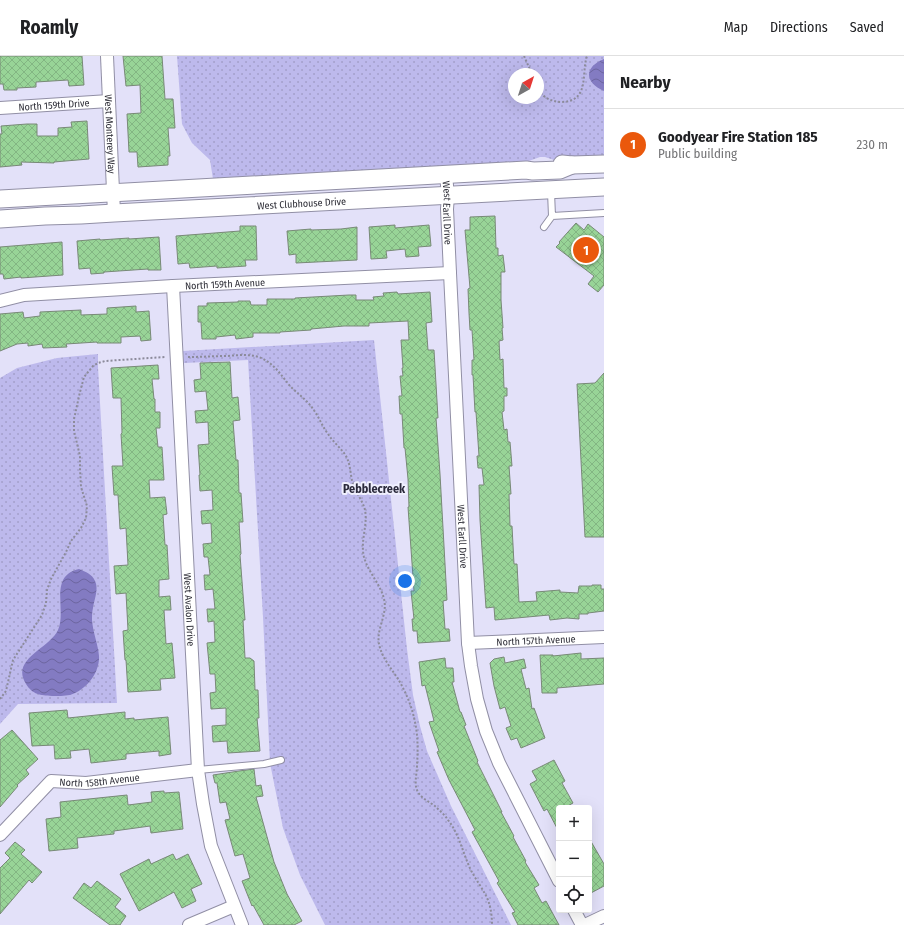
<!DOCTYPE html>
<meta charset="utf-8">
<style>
body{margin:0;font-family:"Fira Sans Condensed",sans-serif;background:#f2f2f2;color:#202124}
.controls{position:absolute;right:12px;bottom:12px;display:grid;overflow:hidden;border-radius:4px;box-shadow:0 4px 16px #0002}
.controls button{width:36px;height:36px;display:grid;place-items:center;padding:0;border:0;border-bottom:1px solid #e0e0e0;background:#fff;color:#202124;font:20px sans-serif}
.compass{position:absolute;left:508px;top:12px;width:36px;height:36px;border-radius:50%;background:#fff;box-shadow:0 4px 16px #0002;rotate:39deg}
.you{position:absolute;left:405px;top:525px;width:14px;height:14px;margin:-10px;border:3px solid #fff;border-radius:50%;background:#1a73e8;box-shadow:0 0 0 6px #1a73e833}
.badge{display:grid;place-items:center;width:26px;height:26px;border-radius:50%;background:#ea580c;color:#fff;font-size:13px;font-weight:700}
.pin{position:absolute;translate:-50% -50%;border:2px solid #fff;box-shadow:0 1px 4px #0006}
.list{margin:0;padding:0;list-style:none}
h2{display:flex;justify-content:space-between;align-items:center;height:52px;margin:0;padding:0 16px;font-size:17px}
h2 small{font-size:13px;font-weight:400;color:#757577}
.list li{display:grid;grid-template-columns:26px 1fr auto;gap:12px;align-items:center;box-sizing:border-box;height:72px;padding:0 16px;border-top:1px solid #e0e0e0}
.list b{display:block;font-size:15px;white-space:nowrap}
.list p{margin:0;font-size:13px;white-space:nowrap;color:#757577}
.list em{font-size:13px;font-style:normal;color:#757577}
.icon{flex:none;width:22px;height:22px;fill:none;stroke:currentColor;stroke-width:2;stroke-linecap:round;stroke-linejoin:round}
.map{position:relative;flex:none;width:604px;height:869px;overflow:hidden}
header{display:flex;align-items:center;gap:24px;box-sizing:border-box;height:56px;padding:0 20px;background:#fff;border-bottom:1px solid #e0e0e0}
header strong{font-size:19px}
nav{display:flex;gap:22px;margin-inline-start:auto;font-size:14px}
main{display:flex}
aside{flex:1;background:#fff}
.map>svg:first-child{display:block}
.grass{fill:url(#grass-dots);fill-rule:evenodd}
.water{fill:url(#water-waves)}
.building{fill:url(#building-cross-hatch);stroke:#788977}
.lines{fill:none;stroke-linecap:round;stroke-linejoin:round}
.lane-casing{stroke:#918fa5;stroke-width:8}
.street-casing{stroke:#918fa5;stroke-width:14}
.secondary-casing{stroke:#918fa5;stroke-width:19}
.path{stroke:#8c8b9b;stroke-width:2;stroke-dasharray:2 2;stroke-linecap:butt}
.lane{stroke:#fff;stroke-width:6}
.street{stroke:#fff;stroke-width:12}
.secondary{stroke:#fff;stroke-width:17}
.labels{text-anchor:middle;stroke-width:4;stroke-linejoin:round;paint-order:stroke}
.street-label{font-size:10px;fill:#2f2f38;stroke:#f0f0fe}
.quarter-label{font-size:12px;font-weight:bold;fill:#2c2b3d;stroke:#f0f0fe}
</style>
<header>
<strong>Roamly</strong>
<nav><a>Map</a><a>Directions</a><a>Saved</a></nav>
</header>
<main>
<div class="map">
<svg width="604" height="869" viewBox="0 0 604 869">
<defs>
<pattern id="grass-dots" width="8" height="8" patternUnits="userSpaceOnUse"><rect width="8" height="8" fill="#bdb9ec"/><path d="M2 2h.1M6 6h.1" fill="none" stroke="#a39fcb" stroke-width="1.8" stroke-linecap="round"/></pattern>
<pattern id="water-waves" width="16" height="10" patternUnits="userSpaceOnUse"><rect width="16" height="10" fill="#837bc2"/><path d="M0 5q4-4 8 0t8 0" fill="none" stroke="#6c659f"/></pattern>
<pattern id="building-cross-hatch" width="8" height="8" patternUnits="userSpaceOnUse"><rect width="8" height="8" fill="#98d497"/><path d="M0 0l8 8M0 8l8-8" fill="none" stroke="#83b683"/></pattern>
</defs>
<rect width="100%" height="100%" fill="#e3e1f9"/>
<path class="grass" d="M177 0H604V103L557 105 545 101H540L526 106 213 123 210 104 192 87 182 68ZM514 18H538V42H514Z
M374 284 407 593 413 639 420 670 427 695 451 750 511 869H325L300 819 283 772 270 707 263 561 248 304 184 307 183 295Z
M98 298V311L117 647 18 648 0 668V322L17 312 57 302Z"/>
<path class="water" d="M604 3V35C584 26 584 11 604 3Z
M79 513C86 516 92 518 95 525 99 533 94 544 93 552 92 556 92 560 92 564 93 577 98 588 99 600 100 617 86 634 70 639 64 640 58 640 52 640 40 639 33 639 26 628 10 603 49 593 58 574 67 554 48 520 79 513Z"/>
<path class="building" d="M0 0H82L84 29 69 30 68 24 36 26V31L17 32V34H4L3 28H0Z
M123 0H162L165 43H173L175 72H168L170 100H168V109L138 111 137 96H129L127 58 141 57 140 29 126 30Z
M87 65 89 103 54 106V107L21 106 22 109 0 111V78H2L1 70 27 68H37V80H58V72L72 71 71 66Z
M495 160 496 192H498V200L503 199 505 216H501V244L503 272H502L503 284 499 285 500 304 503 303 504 332H507V340H504V355L502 356 504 374 507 373 508 386H510L512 410H509L511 438H509L510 470H512L514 508H517L519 546 537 545 536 536 560 534V536L578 537 579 530H592V529H601V533H604V555L588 557V558H579V563L567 562 550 564 549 559 495 564 494 551 486 552 480 464 479 429H484L482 412H478L477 400H479L476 356H475L473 319H472V304H474L472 274H470L469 257 468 233 470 232 465 174H470V161Z
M576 167 584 174 588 168 604 181V229L598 236 588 228 594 220 556 191 560 187 559 186Z
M395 169V172L429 169 431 190 418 191 419 200 406 201 405 193 386 195 387 202 371 203 369 171Z
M240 170H256L257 204H245L246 210 217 212V210L190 212 189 207 178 208 176 180 240 175Z
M357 171V204L296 207V198L289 199 287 175 311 173V174L341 173Z
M159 181 161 214H148V213L104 216V217L91 218 90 212 79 213 77 185 100 183V184L129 182V183Z
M62 186 63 219 21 222V221L4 223 3 218H0V191Z
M397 236 398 238 430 236 432 266 426 267 428 294H434L438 362H436L440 418 447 544 443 545 445 573H449L450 585 418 587 417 575H413L412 563H414L411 535H414L408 451H409L408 423 405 392H404L402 358H400L399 340H402L400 320H403L402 312H403L401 284H409L408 265 369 267V270H344L311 273V274L280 276V277H253V281L236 283 235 279 216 281V283H202L201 266H198V250H207V247L238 246V245H250L251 249H267V243H295V242L349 239H356V244H374L373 241 384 240 383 237Z
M136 250V256L149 255 151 284 141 285 140 280 121 281V287H97V286L66 288 67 291 43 292 42 288 28 290V287L17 288 0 295V258L23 256 24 262 40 260V256L81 254V259L107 258V252Z
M230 306 232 342 238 341 240 364 233 365 236 404H238L239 437H241L243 466H239L241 498 240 499 245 564H243L245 602H250L254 605 255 634H258L259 662H257L260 695 228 697 227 685 213 686 212 670 226 669V652L211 653 210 637 216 636 215 618H210L207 587 215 586 214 565 208 566 207 553H215L213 533 205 534 204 519H210L208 501H204L203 488 212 487 211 467 202 468 201 455 213 454 212 434 200 435 199 419H200L198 389 209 388 208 366 196 367 195 355 208 354 206 335 195 336 194 324 201 323 200 307Z
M158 309 159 323H152L154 343H155V356H160V372H156L158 391H162L164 424H149L150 442 165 441 167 458 163 459 165 489H167L169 523 159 524V541L170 540 171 554H164L166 588 172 587 175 622 160 623 161 634 128 636 126 604H125L123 575 128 574 126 537 116 538 114 510 128 509 126 472 120 473 118 439H114L112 410H123L121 378 122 377 121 342H113L111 312Z
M604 317V481H585L577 328 595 327Z
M581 597V603L604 602V628L557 632V637H542L540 599H553V600Z
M504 601 505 607 524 603 526 612 521 613 526 633 529 632 532 653 534 652 545 682 521 692 517 682 511 684 506 672 511 670 505 651 500 653 494 630 490 607 494 603Z
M445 602 446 612H453L454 626H452L460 656H461L466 669 464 670 478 705 477 706 502 756H501L514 780 513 781 526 805 525 806 539 829 534 832 542 847 546 845 559 869H518L512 857 515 856 497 827 499 825 472 776 475 774 449 724 437 696 439 695 429 666 434 665 425 629 422 630 419 606Z
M67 654 68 662 125 656V663L134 662V664L168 661 171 698 159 700V695L126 698V703L91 707 89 693 70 695 71 702 55 703 54 689 32 690 29 657Z
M12 674 38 703 26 714 29 718 17 729 18 730 0 751V684Z
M554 704 565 725 562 727 573 747 564 752H559V776L547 753 544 755 530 728 537 724 532 715Z
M254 713 256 730 261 729 263 740 256 741 274 806 287 838 302 865 294 869H264L253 849 252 850 242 825 250 822 243 798 235 800 225 764 230 763 226 746 220 747 217 727H215L213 719 239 715Z
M164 735V737L179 736 183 773 151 777 150 770 114 775V778L77 782 78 792 49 795 46 763 61 761 60 746 127 739 128 749 152 746 151 736Z
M589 782 604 808V830L589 838Z
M15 786 25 794 21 798 42 816 32 827 29 824 0 858V812L10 802 5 797Z
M173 798 176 804 188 798 202 828 191 833 196 845 182 852 174 836 139 855 120 818 149 803 151 808Z
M97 825 121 843 115 851 126 860 120 869H110L73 842 84 827 91 832Z"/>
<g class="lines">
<defs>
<path id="lane" d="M552 160 604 157
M544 171 552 160 551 136
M198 714 264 708 281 704"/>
<g id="street">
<path id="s1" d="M107 0 114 157"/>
<path id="s2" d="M0 52 109 45"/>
<path id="s3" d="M446 119 448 140 447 153 450 217 468 587 471 610 477 643 486 675 499 707 559 825"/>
<path id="s4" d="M173 230 198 714 203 748 211 790 242 869"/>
<path id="s5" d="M0 245 24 239 173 230 450 217"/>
<path id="s6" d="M468 587 604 581"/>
<path id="s7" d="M0 779 51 725 86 727 198 714"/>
<path d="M574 854 582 869"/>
<path d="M189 869 234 850"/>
<path d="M585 869 604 860"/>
</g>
<g id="secondary">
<path d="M562 108 572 109 604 108"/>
<path d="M0 143 526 114 533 115 560 114 572 109"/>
<path id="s8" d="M0 163 45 160 81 159 114 157 604 131"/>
</g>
</defs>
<use href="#lane" class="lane-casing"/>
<use href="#street" class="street-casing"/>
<use href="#secondary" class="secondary-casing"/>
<path class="path" d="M524 0 532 18
M538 34C544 42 552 46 562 46 590 45 581 18 587 0
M188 301C201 301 214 300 227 300 238 299 249 298 259 301 274 307 281 319 290 330 298 338 307 344 313 353 319 361 322 370 328 378 333 386 341 392 346 400 351 409 350 419 353 428 356 437 363 445 365 454 368 469 360 485 364 501 368 516 381 529 384 543 388 558 376 573 379 588 382 602 391 612 398 623 406 636 412 651 415 666 418 680 418 695 417 709 417 718 414 727 417 734 420 742 430 746 436 751 440 755 445 759 448 764 459 778 462 794 469 810 474 822 483 832 488 844 491 852 492 861 492 869
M0 643 6 635 13 604 42 559 46 547 47 534 51 523 66 496 71 485 81 472 86 462 87 450 81 431 80 413V400L74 375V363L80 336 84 321 93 310 98 307 105 305 165 301"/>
<use href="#lane" class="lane"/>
<use href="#street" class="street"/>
<use href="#secondary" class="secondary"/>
</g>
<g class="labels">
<g class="street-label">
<text dy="4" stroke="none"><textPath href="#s2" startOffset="54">North 159th Drive</textPath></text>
<text dy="4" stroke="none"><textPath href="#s1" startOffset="78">West Monterey Way</textPath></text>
<text dy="4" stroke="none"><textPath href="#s8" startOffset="302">West Clubhouse Drive</textPath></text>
<text dy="4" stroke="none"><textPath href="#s3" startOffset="38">West Earll Drive</textPath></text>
<text dy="4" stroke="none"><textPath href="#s5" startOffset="226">North 159th Avenue</textPath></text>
<text dy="4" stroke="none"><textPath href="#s3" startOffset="362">West Earll Drive</textPath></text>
<text dy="4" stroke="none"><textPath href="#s4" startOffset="324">West Avalon Drive</textPath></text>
<text dy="4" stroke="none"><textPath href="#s6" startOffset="68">North 157th Avenue</textPath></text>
<text dy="4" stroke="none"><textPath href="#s7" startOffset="123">North 158th Avenue</textPath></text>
</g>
<g class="quarter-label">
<text x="374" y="437">Pebblecreek</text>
</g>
</g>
</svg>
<div class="controls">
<button>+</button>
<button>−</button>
<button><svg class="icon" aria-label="locate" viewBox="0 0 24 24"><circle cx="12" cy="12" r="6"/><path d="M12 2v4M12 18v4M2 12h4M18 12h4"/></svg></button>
</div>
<svg class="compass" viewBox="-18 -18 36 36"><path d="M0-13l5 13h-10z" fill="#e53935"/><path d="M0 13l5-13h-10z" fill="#757577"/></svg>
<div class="you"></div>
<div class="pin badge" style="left:586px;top:194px">1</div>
</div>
<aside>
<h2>Nearby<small></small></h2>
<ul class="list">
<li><span class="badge">1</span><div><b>Goodyear Fire Station 185</b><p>Public building</p></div><em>230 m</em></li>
</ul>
</aside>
</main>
